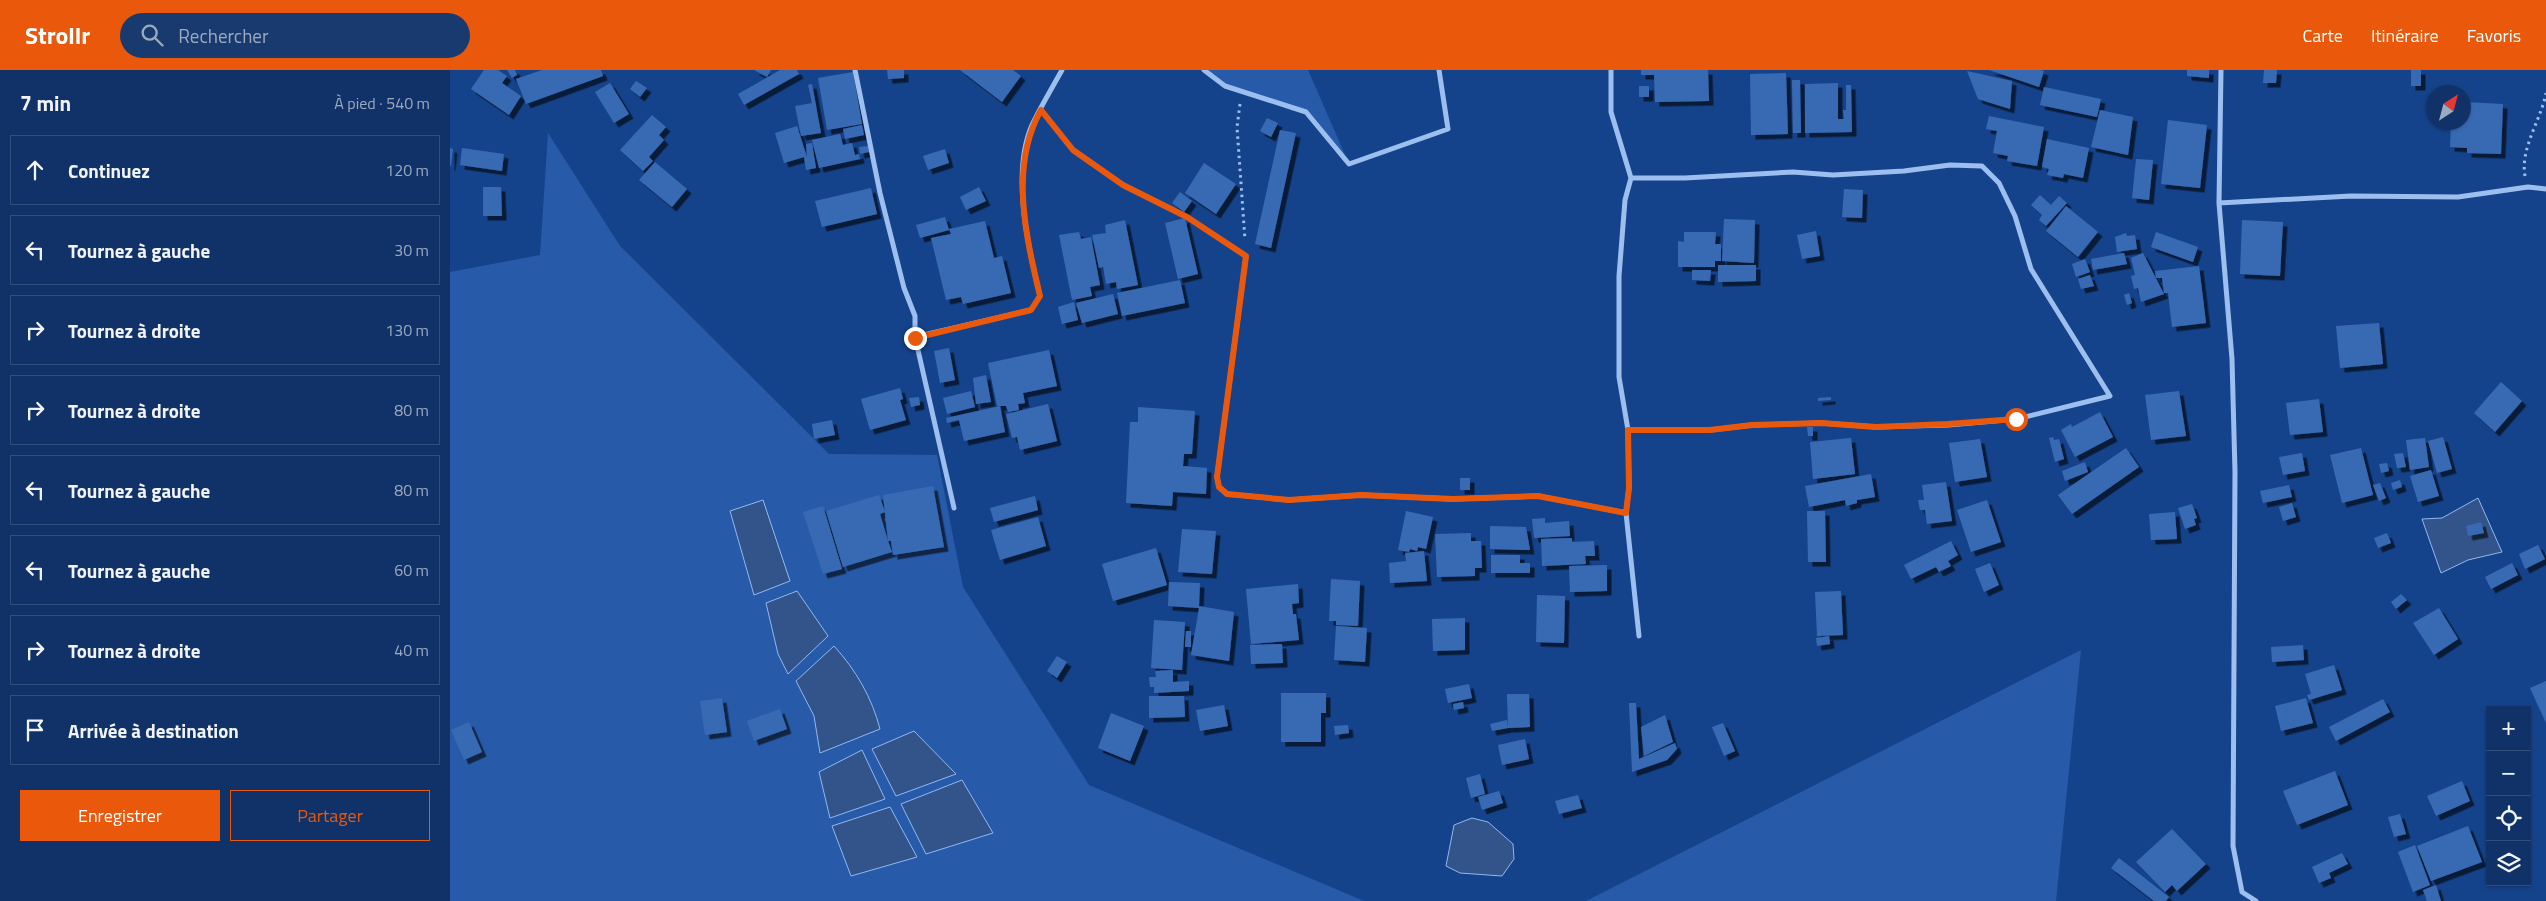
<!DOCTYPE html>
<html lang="fr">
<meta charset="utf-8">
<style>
body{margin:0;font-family:"Titillium Web",sans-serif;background:#193a6e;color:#f1f3f6}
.controls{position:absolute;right:15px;bottom:15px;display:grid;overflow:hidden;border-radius:0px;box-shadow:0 1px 4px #0004}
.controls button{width:45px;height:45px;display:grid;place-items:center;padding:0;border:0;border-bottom:1px solid #304d7c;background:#103268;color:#f1f3f6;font:25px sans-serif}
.compass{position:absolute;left:1976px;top:15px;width:45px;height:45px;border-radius:50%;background:#103268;box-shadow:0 1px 4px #0004;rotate:36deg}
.stop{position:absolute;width:15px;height:15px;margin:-11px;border:4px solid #ea580c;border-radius:50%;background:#fff}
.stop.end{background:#ea580c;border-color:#fff;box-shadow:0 1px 5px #0008}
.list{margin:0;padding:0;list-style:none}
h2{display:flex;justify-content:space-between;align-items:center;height:65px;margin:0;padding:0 20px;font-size:21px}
h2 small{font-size:16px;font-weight:400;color:#9caac0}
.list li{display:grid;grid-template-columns:32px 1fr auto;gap:15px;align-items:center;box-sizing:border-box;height:70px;margin:0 10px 10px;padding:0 10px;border:1px solid #304d7c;border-radius:0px}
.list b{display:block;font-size:19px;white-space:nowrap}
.list em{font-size:16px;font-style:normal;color:#9caac0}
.actions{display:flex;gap:10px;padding:15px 20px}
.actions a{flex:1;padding:11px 0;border:1px solid #ea580c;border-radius:0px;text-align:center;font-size:18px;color:#ea580c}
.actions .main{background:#ea580c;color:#fff}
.icon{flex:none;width:28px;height:28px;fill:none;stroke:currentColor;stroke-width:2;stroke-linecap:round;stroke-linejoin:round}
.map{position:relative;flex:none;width:2096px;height:831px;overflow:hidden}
header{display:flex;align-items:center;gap:30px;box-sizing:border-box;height:70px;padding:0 25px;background:#ea580c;color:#fff}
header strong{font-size:24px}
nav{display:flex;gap:28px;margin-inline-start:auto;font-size:18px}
.search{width:350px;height:45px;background:#193a6e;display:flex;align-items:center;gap:12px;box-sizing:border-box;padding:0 18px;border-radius:28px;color:#9caac0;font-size:19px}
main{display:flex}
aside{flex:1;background:#103268}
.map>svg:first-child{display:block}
.green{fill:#275baa}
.water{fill:#32548a;stroke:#8fb9f3}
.building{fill:#396ab3;filter:url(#shadow)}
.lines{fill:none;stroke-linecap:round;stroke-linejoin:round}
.path{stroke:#9dbff0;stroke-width:3;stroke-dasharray:2.5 4;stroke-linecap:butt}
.street{stroke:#9dbff0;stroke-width:5}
.route{stroke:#ea580c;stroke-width:6}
</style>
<header>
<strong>Strollr</strong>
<div class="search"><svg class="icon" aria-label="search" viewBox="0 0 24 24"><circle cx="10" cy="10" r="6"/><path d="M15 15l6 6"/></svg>Rechercher</div>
<nav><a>Carte</a><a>Itinéraire</a><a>Favoris</a></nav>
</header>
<main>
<aside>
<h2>7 min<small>À pied · 540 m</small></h2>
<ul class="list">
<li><svg class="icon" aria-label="ahead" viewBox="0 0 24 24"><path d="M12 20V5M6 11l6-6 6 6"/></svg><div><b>Continuez</b></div><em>120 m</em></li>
<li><svg class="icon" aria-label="left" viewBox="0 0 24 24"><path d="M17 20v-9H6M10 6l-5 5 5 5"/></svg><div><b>Tournez à gauche</b></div><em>30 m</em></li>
<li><svg class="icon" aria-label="right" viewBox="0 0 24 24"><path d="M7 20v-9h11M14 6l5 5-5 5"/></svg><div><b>Tournez à droite</b></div><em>130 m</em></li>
<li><svg class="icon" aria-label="right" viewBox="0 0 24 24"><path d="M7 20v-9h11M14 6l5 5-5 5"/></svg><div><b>Tournez à droite</b></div><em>80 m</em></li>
<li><svg class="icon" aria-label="left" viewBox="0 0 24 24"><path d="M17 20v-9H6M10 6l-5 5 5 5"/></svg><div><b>Tournez à gauche</b></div><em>80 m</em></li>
<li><svg class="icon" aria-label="left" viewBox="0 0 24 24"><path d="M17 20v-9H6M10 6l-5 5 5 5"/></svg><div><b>Tournez à gauche</b></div><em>60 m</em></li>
<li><svg class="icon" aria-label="right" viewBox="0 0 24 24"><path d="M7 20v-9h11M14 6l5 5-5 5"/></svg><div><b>Tournez à droite</b></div><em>40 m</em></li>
<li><svg class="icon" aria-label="arrive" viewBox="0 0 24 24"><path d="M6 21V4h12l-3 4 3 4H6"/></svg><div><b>Arrivée à destination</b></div></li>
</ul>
<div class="actions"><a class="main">Enregistrer</a><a>Partager</a></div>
</aside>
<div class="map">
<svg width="2096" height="831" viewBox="0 0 2096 831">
<defs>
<filter id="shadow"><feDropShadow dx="4.5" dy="4.5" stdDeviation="0" flood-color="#0009"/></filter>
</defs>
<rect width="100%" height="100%" fill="#15438b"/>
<path class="green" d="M754 0H858L899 94 856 42 775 16Z
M98 63 170 176 379 384 487 385 513 517 639 715 914 831H0V202L90 185Z
M1631 580 1606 831H1136Z"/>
<path class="water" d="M2028 428 2052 482 2018 490 1991 503 1972 449 1992 448Z
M313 430 340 511 304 525 280 441Z
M347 521 378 566 338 604 328 584 316 533Z
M384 576C406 600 422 628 430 659L370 683 364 646 346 611Z
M464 661 506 704 446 726 422 679Z
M412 680 435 729 380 748 369 702Z
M512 710 543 763 476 784 451 734Z
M440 737 467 787 401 806 382 756Z
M1022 748 1038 752 1063 774 1064 789 1052 806 1010 803 996 796 1004 755Z"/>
<path class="building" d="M34 0H48L57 6 52 13 71 26 59 45 21 19Z
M57 0H65L67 5 62 8Z
M92 0H151L153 6 76 34 66 9Z
M304 0H321L317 7Z
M330 0H347L349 4 294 35 288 24Z
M437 0H454V8L438 9Z
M510 0H563L571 6 552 32Z
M1191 0H1258L1259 31 1205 32 1204 5H1191Z
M1539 0H1591L1594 1 1589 17Z
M1737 0H1759V8L1737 6Z
M1814 0H1827L1826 13H1813Z
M1961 0H1971V16H1961Z
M1517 1 1562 11 1560 39 1528 29Z
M403 2 412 54 377 60 368 8Z
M1336 3 1338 64 1301 65 1300 4Z
M1342 10H1350L1351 63H1343Z
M186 11 197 18 190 27 180 19Z
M160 13 179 44 164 53 145 22Z
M1388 13V49H1394L1393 40H1396V15H1401L1402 62 1355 63V14Z
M362 14 371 63 351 66 345 36 362 33 358 15Z
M1189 16H1199V27H1189Z
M1594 17 1651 29 1647 47 1590 35Z
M2014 32 2053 34 2051 84 2017 83V78L2000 77 2001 52H2014Z
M1650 40 1683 47 1678 85 1641 77Z
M202 45 216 57 209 65 214 70 199 87 203 91 193 101 170 80Z
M1539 46 1594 57 1587 96 1557 91 1558 86 1543 83 1547 61 1536 59Z
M817 48 828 53 821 67 810 61Z
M1718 50 1757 55 1750 118 1711 114Z
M412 55 414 65 395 69 393 59Z
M347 56 357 87 356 74 362 73 366 98 356 100 354 87 334 93 325 63Z
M830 60 846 63 821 178 805 174Z
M390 64 393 75 402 73 405 85 409 84 410 89 369 98 362 70Z
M1597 69 1639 78 1633 108 1614 104 1613 108 1597 105 1599 99 1592 97Z
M418 76 419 82 410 84 409 77Z
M0 78 3 79 1 96H0Z
M12 78 54 84 52 101 10 95Z
M495 79 499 93 478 100 473 86Z
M1686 89 1703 90 1699 130 1682 128Z
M205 92 237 119 222 137 189 110Z
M754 93 786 114 766 144 735 123Z
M33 117H51L52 146H33Z
M529 117 536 131 516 140 510 127Z
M421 118 427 144 372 157 365 131Z
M1394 119 1413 120 1412 148 1392 147Z
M730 122 742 131 734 142 722 133Z
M1590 125 1601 135 1609 126 1617 133 1596 156 1589 150 1592 145 1581 135Z
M1616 136 1648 162 1628 187 1596 161Z
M495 147 499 160 470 168 466 155Z
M735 148 748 204 728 209 715 153Z
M1274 149 1305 150 1304 193 1272 191Z
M675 150 688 215 667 219 666 212 656 214 653 197 649 198 642 165 656 163 655 155Z
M1792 150 1833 152 1830 206 1790 204Z
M535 151 544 188 552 186 561 223 513 234 511 227 496 230 481 168 501 164 499 159Z
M1366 161 1370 186 1352 189 1347 165Z
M629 162 631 169 641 167 650 215 640 217 642 226 622 230 609 165Z
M1234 162H1266L1265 174H1271V191H1265V197H1228V171L1234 172Z
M1706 162 1748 177 1743 192 1701 177Z
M1676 163 1677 166 1685 165 1687 179 1667 182 1665 167Z
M1674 183 1677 194 1643 200 1641 189Z
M1693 183 1714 224 1691 232 1688 218 1684 219 1681 206 1685 205 1681 188Z
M1635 189 1640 202 1626 207 1622 194Z
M1268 195H1306V211L1268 212Z
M1749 196 1756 253 1722 257 1718 223H1714L1712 208H1706L1705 201Z
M1242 200H1261L1260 211 1242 210Z
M1640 205 1644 216 1631 219 1628 209Z
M730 210 735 233 672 246 667 223Z
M1679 223 1682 233 1677 235 1674 225Z
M663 224 668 244 632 253 626 233Z
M624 232 628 250 612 254 608 237Z
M1929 253 1933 294 1890 298 1886 256Z
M499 278 505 310 490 313 484 281Z
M599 280 607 316 573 323 575 333 568 334 569 340 558 342 556 336H547L538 293Z
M536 305 541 332 526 334 523 308Z
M2051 312 2072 331 2045 362 2024 343Z
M450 318 453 329 450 330 456 350 420 360 411 329Z
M521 321 525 337 497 344 493 328Z
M1729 321 1736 366 1701 370 1695 325Z
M469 327 470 335 461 337 459 328Z
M1381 327V330L1368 331V328Z
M1869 329 1873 362 1840 365 1836 333Z
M598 334 607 371 570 380 567 367 562 368 556 344Z
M550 336 555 362 514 371 509 350 497 353 496 348Z
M688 337 745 341 742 384H734L733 396 757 398 756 424 723 422 722 436 676 433 680 352H688Z
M1650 342 1663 367 1625 387 1611 360 1621 354 1622 357Z
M382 350 385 365 364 369 362 354Z
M1357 357H1363V366H1358Z
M1603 367 1604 370 1609 369 1614 389 1605 392 1599 368Z
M1993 367 2002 399 1987 403 1978 371Z
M1401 368 1405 404 1363 409 1360 372Z
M1975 368 1979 397 1960 400 1956 370Z
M1530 369 1537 407 1505 412 1499 373Z
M1676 378 1689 397 1622 444 1608 425Z
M1911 378 1923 425 1892 433 1880 385Z
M1852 383 1855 401 1833 405 1829 387Z
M1953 383 1956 397 1947 398 1944 384Z
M1635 392 1638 402 1615 411 1612 401Z
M1937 393 1939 401 1931 403 1929 394Z
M1981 400 1989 426 1968 432 1960 406Z
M1421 404 1425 427 1407 430V433L1396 436 1395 430 1359 437 1355 416Z
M1010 408H1020V420H1010Z
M1950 410 1952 417 1943 420 1941 413Z
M1496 412 1502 451 1477 454 1475 440H1470L1468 430H1474L1472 415Z
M1930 413 1936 428 1929 431 1923 415Z
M1839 415 1842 427 1813 433 1810 421Z
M483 416 494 477 443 485 441 471H438L442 482 393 497 376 441 429 425 435 442 430 444 438 471 433 425Z
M585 426 588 440 544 452 540 438Z
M1537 430 1551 472 1521 482 1507 440Z
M1842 433 1846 447 1833 451 1829 437Z
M1742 434 1747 448 1744 449 1746 455 1735 459 1728 438Z
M373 436 392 499 373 504 353 442Z
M956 441 983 447 976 479 968 477 967 481 960 479 959 482 948 480Z
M1357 441H1375L1376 492H1358Z
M1725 442 1727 469 1701 470 1699 444Z
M588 447 596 476 550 490 541 460Z
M1095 448V453L1119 451 1120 466 1084 468 1082 449Z
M2031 452 2034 463 2018 466 2016 456Z
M1040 456 1076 457 1080 480 1040 479Z
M732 459 766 461 762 504 728 502Z
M1021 463V471H1031L1032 498H1025V506L987 507 985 464Z
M1937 463 1941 473 1928 478 1924 468Z
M1122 468V472L1144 471 1145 486H1135L1136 494 1092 496 1091 469Z
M1501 471 1508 485 1498 491 1501 496 1489 502 1486 497 1461 509 1454 495Z
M2088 475 2095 489 2075 499 2069 484Z
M706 478 717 515 663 531 652 494Z
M974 481 977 511 940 513 939 493 956 491 955 483Z
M1041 485H1070V493H1080V503H1041Z
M1540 493 1549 515 1534 522 1525 499Z
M2062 493 2068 505 2041 519 2035 507Z
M1157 495V521L1120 522 1119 496Z
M881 509 910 511 908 556 886 555V551H879Z
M719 512 750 513 749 536 784 542 779 591 741 585 749 538 718 536Z
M848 514 849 533 842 534 843 544H846L849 570 801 574 796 519Z
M1391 521 1393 565 1367 566 1365 522Z
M1951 524 1957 530 1946 539 1941 532Z
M1087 525 1115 526 1114 573 1086 572Z
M1989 538 2008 569 1984 585 1963 553Z
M1015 548V580L983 581 982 549Z
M704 550 735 552 732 600 701 598Z
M886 556 917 558 915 592 884 590Z
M736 561H741V577H735Z
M1379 566 1380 574 1367 576 1366 568Z
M832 574 833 593 801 594 800 575Z
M1853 575 1854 590 1822 592 1821 577Z
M607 586 617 592 607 608 597 601Z
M1884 595 1892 620 1859 630 1857 625 1861 624 1855 604Z
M723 600V612L739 611V621L704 623V617H700L699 607H706L705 601Z
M2096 611V653L2080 618Z
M1019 614 1022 628 998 633 995 619Z
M831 623H876V643H871V672H831Z
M1057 624H1079L1080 657 1058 658Z
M699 626H734L735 647 699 648Z
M272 628 277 662 255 665 250 631Z
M1856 628 1863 653 1831 661 1825 636Z
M1933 629 1940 642 1886 671 1879 657Z
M1013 632 1014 638 1004 640 1003 634Z
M1179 633H1186L1189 689 1225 673 1227 679 1217 690 1182 702Z
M774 635 778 656 750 661 746 640Z
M330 639 337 659 304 671 297 651Z
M661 643 694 656 680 691 648 678Z
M1215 645 1223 672 1194 686 1191 657Z
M1057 650 1058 658 1042 661 1040 654Z
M19 652 32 682 14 690 1 660Z
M1273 653 1285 681 1274 686 1262 657Z
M898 655 899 663 885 665 884 656Z
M1075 669 1079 689 1052 695 1048 675Z
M1885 701 1898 735 1847 755 1833 721Z
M1030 704 1035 724 1021 728 1016 708Z
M2012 711 2020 731 1986 746 1977 726Z
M1049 721 1053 733 1032 740 1028 727Z
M1128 725 1132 738 1109 744 1105 731Z
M1950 744 1956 764 1944 767 1938 747Z
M2018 756 2032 792 1981 811 1967 776Z
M1722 759 1756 794 1727 821 1722 815 1715 822 1686 792Z
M1965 775 1980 815 1963 822 1948 782Z
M1892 783 1898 794 1879 803 1881 808 1869 813 1862 797Z
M1669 788 1719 827 1716 831H1704L1661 798Z
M1986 815 1991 831H1977L1973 820Z"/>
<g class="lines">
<path class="path" d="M790 34 787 57 795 170
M2075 106C2070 78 2091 50 2096 23"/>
<path class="street" d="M405 0 430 123 454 218 465 246V267L504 438
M754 0 775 16 856 42 899 94 998 59 989 0
M1161 0V42L1181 108 1175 130 1169 206V307L1178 360 1179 418 1176 443 1189 566
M1771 0 1769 133 1782 289 1785 402 1783 776 1792 822 1806 831
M591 40 623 80 673 115 737 147 796 186 767 407 769 417 777 424 839 430 911 425 1003 429 1088 426 1176 443
M1769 133 1901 126 2008 127 2078 117 2096 119
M465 267 581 240 590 226C578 177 561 103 582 55 591 36 602 18 612 0
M1178 360H1260L1303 355 1371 353 1426 357 1498 355 1567 349 1660 326 1581 199 1565 146 1549 113 1532 96 1500 95 1454 101 1383 105 1343 102 1235 108H1181"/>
</g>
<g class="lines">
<path class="route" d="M465 268 581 240 590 226C576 167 559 96 591 40L623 80 673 115 737 147 796 186 767 407 769 417 777 424 839 430 911 425 1003 429 1088 426 1176 443 1179 418 1178 360H1260L1302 355 1371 353 1426 357 1498 354 1566 349"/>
</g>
</svg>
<div class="controls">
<button>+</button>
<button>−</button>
<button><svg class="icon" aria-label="locate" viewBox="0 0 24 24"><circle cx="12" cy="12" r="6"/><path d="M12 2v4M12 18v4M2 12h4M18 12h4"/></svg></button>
<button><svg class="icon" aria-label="layers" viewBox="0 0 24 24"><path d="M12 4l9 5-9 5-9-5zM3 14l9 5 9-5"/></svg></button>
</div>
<svg class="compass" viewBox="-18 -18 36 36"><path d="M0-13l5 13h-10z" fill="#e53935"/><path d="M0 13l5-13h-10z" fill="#9caac0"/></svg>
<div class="stop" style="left:1566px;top:349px"></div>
<div class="stop end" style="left:465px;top:268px"></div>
</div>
</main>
